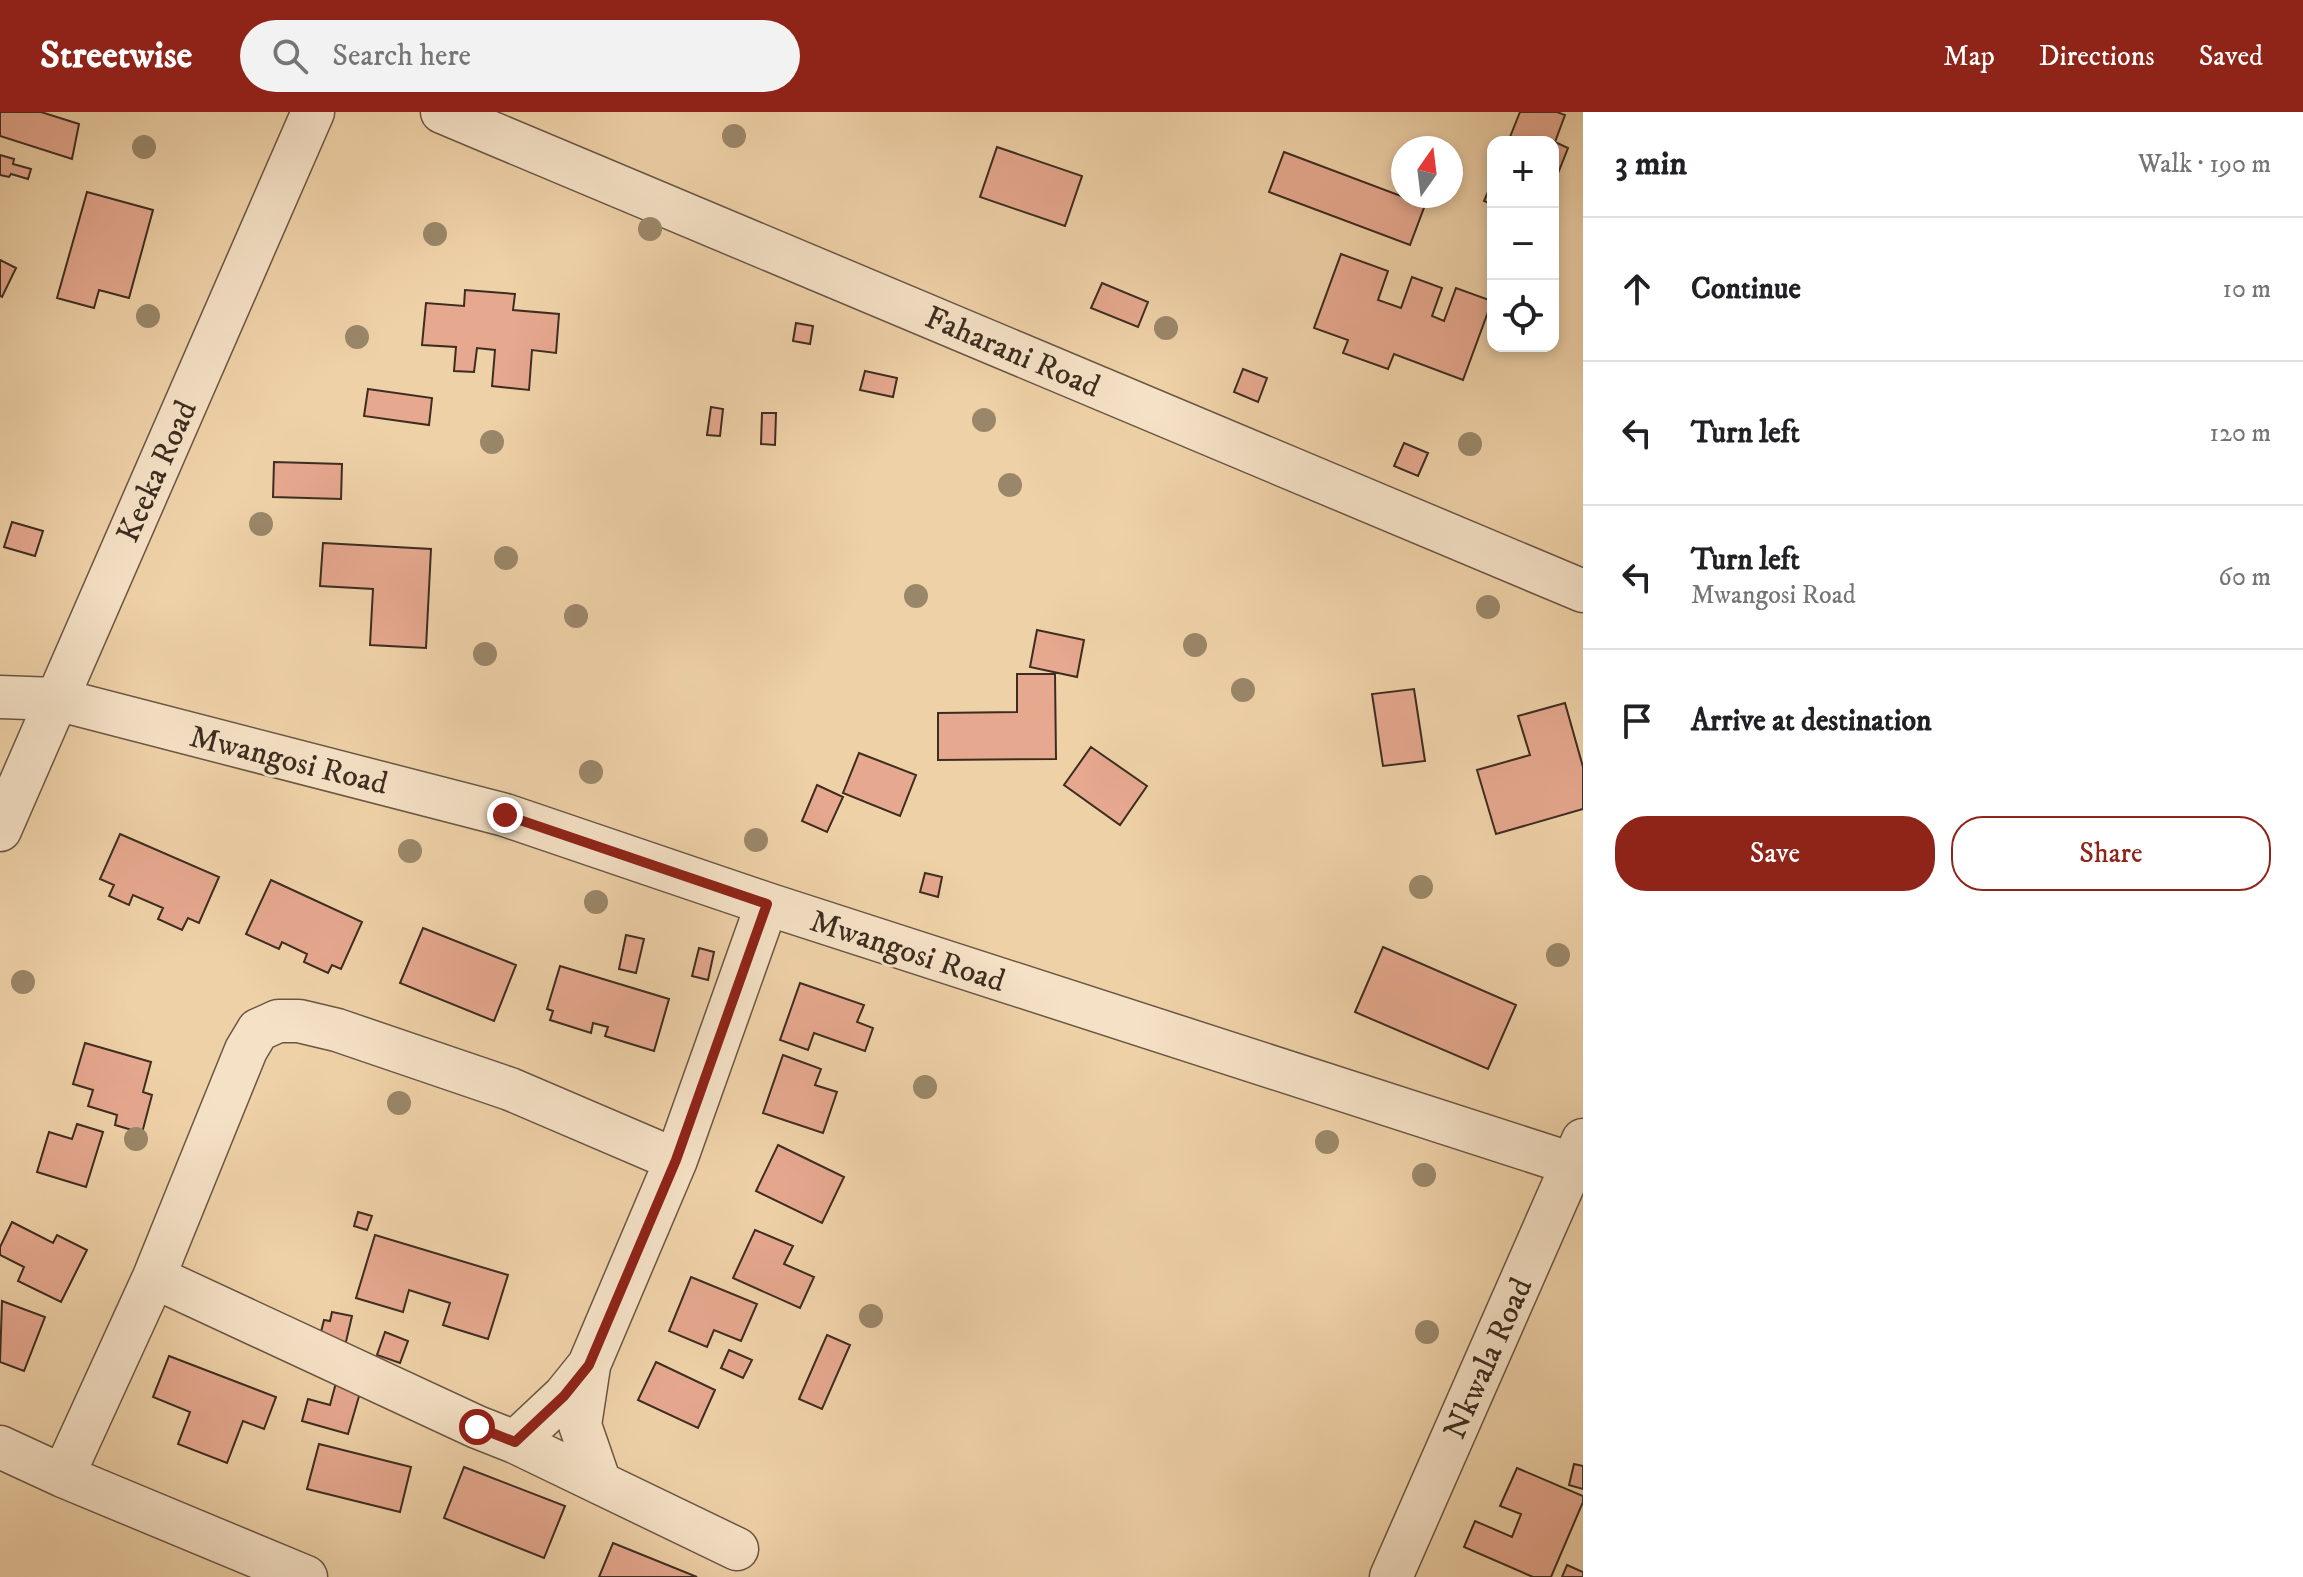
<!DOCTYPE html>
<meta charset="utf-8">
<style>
body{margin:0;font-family:"IM FELL DW Pica",serif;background:#f2f2f2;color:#202124}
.controls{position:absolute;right:24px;top:24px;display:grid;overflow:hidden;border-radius:16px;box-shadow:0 4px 12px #0003}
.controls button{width:72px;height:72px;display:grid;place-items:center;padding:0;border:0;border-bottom:2px solid #e0e0e0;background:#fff;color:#202124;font:40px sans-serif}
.compass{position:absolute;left:1391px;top:24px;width:72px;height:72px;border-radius:50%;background:#fff;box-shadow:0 4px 12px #0003;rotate:14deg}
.stop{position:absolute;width:24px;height:24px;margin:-18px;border:6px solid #8f2418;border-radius:50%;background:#fff}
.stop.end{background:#8f2418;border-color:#fff;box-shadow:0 2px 8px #0008}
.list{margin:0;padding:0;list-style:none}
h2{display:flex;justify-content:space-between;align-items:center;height:104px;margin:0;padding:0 32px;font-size:34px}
h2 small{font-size:26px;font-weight:400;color:#757577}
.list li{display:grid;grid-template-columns:52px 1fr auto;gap:24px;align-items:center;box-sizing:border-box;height:144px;padding:0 32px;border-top:2px solid #e0e0e0}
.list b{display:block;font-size:30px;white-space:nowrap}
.list p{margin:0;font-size:26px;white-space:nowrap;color:#757577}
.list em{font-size:26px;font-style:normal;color:#757577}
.actions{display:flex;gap:16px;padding:24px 32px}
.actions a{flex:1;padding:18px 0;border:2px solid #8f2418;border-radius:32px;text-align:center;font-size:28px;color:#8f2418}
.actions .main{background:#8f2418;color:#fff}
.icon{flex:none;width:44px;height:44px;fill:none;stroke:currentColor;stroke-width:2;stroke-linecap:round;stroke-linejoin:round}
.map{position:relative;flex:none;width:1583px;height:1465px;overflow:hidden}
header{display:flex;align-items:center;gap:48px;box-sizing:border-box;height:112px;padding:0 40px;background:#8f2418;color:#fff}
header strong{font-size:38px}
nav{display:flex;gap:44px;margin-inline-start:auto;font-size:28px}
.search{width:560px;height:72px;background:#f2f2f2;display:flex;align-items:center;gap:20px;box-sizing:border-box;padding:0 28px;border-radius:44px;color:#757577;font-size:30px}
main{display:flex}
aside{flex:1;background:#fff}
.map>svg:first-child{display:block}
.building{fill:#e6a88f;stroke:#3d2d20;stroke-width:2}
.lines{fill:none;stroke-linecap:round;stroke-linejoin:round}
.minor-casing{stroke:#6a5642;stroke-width:45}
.minor{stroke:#f5e1c6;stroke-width:42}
.tree{fill:#9a8769}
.route{stroke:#8f2418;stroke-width:10}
.labels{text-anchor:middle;stroke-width:6;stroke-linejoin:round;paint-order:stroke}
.street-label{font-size:32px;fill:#3d2d20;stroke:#f5e1c6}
</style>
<header>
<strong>Streetwise</strong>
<div class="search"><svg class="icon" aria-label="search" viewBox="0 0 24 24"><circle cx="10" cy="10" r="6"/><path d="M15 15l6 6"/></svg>Search here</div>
<nav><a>Map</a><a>Directions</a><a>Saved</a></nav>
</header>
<main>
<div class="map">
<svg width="1583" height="1465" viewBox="0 0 1583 1465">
<rect width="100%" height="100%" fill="#efd1a8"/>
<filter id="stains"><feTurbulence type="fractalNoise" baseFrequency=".0025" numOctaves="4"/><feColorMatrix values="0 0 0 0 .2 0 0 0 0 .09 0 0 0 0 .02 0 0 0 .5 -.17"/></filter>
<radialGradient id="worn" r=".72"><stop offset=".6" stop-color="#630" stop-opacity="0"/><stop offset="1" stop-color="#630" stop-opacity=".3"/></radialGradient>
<path class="building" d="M0 0H41L79 12 72 47 0 24Z
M1520 0H1557L1565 3 1555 30 1568 36 1553 74V30H1508Z
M997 35 1082 64 1065 114 980 85Z
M1284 40 1425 93 1410 133 1269 80Z
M0 43 14 47 13 52 31 57 28 67 11 62 9 65 0 63Z
M1493 68V93L1484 89Z
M87 80 153 98 129 186 99 178 94 196 57 186Z
M1341 142 1388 159 1378 188 1401 196 1412 165 1442 176 1432 204 1444 209 1456 176 1492 189 1463 268 1394 242 1388 257 1343 241 1348 228 1314 216Z
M0 148 16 156 2 185 0 184Z
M1102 171 1148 190 1138 215 1091 196Z
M465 178 515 182 513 198 559 202 556 241 532 238 529 278 492 274 495 238 477 236 474 260 454 259 456 235 422 233 426 191 464 194Z
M796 211 813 214 810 232 793 229Z
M1243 257 1267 266 1258 290 1234 280Z
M865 259 897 266 893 285 860 278Z
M368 277 432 286 429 313 364 304Z
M711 295 723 297 720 324 707 323Z
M762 301H776L775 333 761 332Z
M1404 331 1428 341 1418 364 1394 354Z
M274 350 342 352 341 387 273 385Z
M12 410 43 419 35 444 4 435Z
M323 431 431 437 426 536 370 533 373 477 320 474Z
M1037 518 1084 528 1077 565 1030 555Z
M1017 562H1055L1056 647 938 648V601L1017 600Z
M1414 577 1425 649 1383 654 1372 582Z
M1565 591 1583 655V697L1496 722 1477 658 1530 643 1518 604Z
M1091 635 1147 674 1120 713 1064 673Z
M859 641 916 663 900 704 843 681Z
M817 673 843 685 827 720 802 709Z
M120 722 219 765 199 811 188 806 182 818 158 807 163 796 133 783 129 793 109 784 114 773 100 767Z
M925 761 942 765 938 785 920 780Z
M271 768 362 810 341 857 332 853 328 861 304 850 307 842 282 830 279 837 246 822Z
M423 816 516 853 494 909 400 871Z
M626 823 644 827 636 861 619 857Z
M1383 835 1516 893 1488 957 1355 900Z
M699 836 714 840 708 868 692 864Z
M560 854 669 887 654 939 605 924 608 915 593 911 591 921 550 908 553 899 547 897Z
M800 871 864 893 857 910 873 916 865 939 814 921 808 938 780 928Z
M85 931 151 950 143 980 152 983 142 1021 115 1013 117 1003 88 994 93 978 73 972Z
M783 943 821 957 815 973 837 980 823 1021 763 1001Z
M77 1012 103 1020 86 1075 37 1060 49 1020 72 1027Z
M778 1033 844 1065 822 1111 756 1079Z
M358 1100 372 1104 367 1118 354 1114Z
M12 1110 53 1131 57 1123 87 1138 61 1190 18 1169 24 1155 0 1143V1135Z
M755 1118 793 1134 784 1152 814 1165 800 1196 733 1166Z
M375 1123 508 1163 488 1227 443 1213 450 1191 409 1178 403 1200 356 1186Z
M691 1165 757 1192 741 1229 714 1218 707 1235 669 1219Z
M2 1189 45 1205 24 1259 0 1250Z
M332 1200 352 1204 345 1234 319 1228 324 1208 330 1209Z
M385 1220 408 1229 400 1251 377 1243Z
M827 1223 850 1233 822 1297 799 1287Z
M729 1238 752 1248 743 1266 721 1256Z
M169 1244 276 1285 264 1317 243 1309 227 1351 178 1332 190 1300 153 1285Z
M656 1250 715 1278 698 1316 638 1288Z
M337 1267 362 1274 348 1322 302 1309 308 1287 330 1293Z
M319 1332 411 1355 400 1400 307 1377Z
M1574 1352 1583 1354V1377L1569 1373Z
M464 1355 565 1394 544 1446 444 1406Z
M1517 1356 1583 1384V1390L1551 1465H1533L1464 1435 1475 1409 1512 1425 1521 1402 1500 1394Z
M613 1431 697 1465H599Z
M1567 1453 1583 1460V1465H1562Z"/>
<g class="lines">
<defs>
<path id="minor" d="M442 0 1583 479
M0 585 56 587 505 703 767 792 1572 1052
M0 718 313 0
M154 1165 477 1315 515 1330 737 1437
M589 1254 580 1313 600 1371
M515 1330 564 1284 589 1253 676 1048 767 792
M0 1335 63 1364 306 1465
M63 1364 154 1165 246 938 258 918 278 909H299L337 918 510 977 676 1048
M1391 1465 1583 1028"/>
</defs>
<use href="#minor" class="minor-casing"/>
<use href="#minor" class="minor"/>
</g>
<g class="tree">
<circle cx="734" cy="24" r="12"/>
<circle cx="144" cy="35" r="12"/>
<circle cx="650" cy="117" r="12"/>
<circle cx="435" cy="122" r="12"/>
<circle cx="148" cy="204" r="12"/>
<circle cx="1166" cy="216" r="12"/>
<circle cx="357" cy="225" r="12"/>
<circle cx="984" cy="308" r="12"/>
<circle cx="492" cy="330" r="12"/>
<circle cx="1470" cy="332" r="12"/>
<circle cx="1010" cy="373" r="12"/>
<circle cx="261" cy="412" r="12"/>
<circle cx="506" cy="446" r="12"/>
<circle cx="916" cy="484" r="12"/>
<circle cx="1488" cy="495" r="12"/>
<circle cx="576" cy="504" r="12"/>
<circle cx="1195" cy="533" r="12"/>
<circle cx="485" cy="542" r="12"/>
<circle cx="1243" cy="578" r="12"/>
<circle cx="591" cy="660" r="12"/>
<circle cx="756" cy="728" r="12"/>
<circle cx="410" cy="739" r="12"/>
<circle cx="1421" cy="775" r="12"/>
<circle cx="596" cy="790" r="12"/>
<circle cx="1558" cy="843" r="12"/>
<circle cx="23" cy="870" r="12"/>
<circle cx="925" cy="975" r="12"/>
<circle cx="399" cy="991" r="12"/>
<circle cx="136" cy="1027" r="12"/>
<circle cx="1327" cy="1030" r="12"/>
<circle cx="1424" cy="1063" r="12"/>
<circle cx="871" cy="1204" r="12"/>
<circle cx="1427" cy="1220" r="12"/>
</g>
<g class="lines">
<path class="route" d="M477 1315 515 1330 564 1284 589 1253 676 1048 767 792 505 703"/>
</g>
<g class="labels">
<g class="street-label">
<text transform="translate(1013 239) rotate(23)" y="11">Faharani Road</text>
<text transform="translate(156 359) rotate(-66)" y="11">Keeka Road</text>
<text transform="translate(289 647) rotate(14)" y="11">Mwangosi Road</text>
<text transform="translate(908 838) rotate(18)" y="11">Mwangosi Road</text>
<text transform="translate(1487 1246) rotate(-66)" y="11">Nkwala Road</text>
</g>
</g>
<rect width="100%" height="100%" filter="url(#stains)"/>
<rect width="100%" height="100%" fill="url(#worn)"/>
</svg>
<div class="controls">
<button>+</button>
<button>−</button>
<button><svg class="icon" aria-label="locate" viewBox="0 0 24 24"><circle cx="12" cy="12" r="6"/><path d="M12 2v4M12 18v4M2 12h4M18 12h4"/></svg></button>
</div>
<svg class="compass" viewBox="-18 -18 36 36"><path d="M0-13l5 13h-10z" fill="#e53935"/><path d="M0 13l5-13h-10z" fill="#757577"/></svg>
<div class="stop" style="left:477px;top:1315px"></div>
<div class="stop end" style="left:505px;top:703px"></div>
</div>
<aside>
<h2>3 min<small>Walk · 190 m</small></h2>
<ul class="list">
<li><svg class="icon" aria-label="ahead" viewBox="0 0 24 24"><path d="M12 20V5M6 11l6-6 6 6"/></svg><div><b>Continue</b></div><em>10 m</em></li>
<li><svg class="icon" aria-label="left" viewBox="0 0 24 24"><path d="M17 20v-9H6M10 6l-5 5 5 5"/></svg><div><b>Turn left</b></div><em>120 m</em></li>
<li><svg class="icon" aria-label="left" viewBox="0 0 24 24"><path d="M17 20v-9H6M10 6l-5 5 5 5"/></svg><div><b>Turn left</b><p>Mwangosi Road</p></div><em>60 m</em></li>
<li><svg class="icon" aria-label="arrive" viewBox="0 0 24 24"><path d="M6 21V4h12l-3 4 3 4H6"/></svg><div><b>Arrive at destination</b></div></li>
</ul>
<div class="actions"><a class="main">Save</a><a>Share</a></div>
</aside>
</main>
